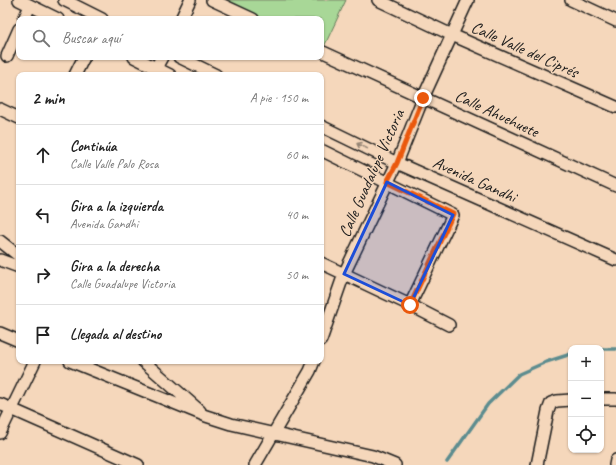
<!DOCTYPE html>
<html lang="es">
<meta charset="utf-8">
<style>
body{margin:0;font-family:Caveat,sans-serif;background:#f2f2f2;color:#222}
.controls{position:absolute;right:12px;bottom:12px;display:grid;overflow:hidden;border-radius:8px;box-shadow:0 1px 3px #0004}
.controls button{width:36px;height:36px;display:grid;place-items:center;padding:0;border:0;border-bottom:1px solid #e0e0e0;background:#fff;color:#222;font:20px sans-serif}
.stop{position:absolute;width:12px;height:12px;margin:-9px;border:3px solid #ea580c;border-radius:50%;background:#fff}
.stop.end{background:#ea580c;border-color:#fff;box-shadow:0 1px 4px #0008}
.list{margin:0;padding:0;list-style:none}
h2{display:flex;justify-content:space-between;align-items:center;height:52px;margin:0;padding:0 16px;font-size:17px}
h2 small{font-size:13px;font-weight:400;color:#767676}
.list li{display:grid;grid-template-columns:26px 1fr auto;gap:12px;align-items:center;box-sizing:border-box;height:60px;padding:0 16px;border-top:1px solid #e0e0e0}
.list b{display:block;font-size:15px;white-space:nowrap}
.list p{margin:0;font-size:13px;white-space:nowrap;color:#767676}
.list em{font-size:13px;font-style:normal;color:#767676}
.icon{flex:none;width:22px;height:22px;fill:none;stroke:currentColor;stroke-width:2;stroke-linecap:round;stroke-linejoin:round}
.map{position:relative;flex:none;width:616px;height:465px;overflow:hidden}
.search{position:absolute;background:#fff;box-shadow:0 1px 3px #0004;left:16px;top:16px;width:308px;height:44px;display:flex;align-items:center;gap:10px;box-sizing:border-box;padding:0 14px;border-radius:8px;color:#767676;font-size:15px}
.panel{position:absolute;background:#fff;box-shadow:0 1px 3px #0004;left:16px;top:72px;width:308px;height:292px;border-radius:8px}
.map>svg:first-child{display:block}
.green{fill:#a8d797;stroke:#627a5a}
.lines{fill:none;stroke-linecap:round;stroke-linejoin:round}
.stream{stroke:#5c8c8f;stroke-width:3.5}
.minor-casing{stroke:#1c1c1c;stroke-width:14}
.minor{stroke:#f5d7bb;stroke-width:11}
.oneway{stroke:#938373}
.route{stroke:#ea580c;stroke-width:5}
.marked{fill:#1d4ed8;fill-opacity:0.2;stroke:#1d4ed8;stroke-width:3;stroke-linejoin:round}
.labels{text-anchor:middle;stroke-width:3;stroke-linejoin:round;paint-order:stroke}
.street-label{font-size:17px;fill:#1c1c1c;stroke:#f5d7bb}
</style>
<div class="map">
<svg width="616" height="465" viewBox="0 0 616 465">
<rect width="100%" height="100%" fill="#f5d7bb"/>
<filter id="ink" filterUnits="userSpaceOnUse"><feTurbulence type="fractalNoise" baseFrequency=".025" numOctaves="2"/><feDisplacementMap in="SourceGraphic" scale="8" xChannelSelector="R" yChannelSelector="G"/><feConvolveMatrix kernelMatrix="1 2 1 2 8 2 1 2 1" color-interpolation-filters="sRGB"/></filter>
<g filter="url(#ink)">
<path class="green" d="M211 0H346L322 51 321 19H252Z"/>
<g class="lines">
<path class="stream" d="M601 349H616
M447 462 488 404 519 374 546 362 571 354"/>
<defs>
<path id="minor" d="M19 0 58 19
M64 0 102 19
M212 0 253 19
M378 0 452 35 616 107
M571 0 616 21
M24 19 30 6
M181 19 190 0
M321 51 616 186
M7 56 19 29
M134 57 170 75
M179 57 216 75
M75 75 84 57
M152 75 162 57
M0 109 19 118
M321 126 397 163 616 260
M321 150 453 215 410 305
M0 241 19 256
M0 260 19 267
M321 263 410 305 449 325
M0 333 19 341
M321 340 344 274 397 163 423 98 468 0
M70 361 206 416 231 424 373 456 395 465
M143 361 200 411
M601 399H616
M0 404 138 465
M0 433 35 361
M255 465 310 371 314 361
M537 465 548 411 551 403 557 401 571 400
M615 465 616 460"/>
</defs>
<use href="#minor" class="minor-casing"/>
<use href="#minor" class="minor"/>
</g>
<defs><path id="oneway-shaft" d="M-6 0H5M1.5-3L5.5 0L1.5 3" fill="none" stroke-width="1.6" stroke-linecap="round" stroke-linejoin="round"/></defs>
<use class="oneway" href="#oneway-shaft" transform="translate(362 146) rotate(-154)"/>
</g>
<g class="lines" filter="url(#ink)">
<path class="route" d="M410 305 453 214 387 182 397 163 423 98"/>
</g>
<path class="marked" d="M387 182 453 215 410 305 344 274Z"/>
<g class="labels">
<g class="street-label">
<text transform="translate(525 49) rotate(24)" y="6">Calle Valle del Ciprés</text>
<text transform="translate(497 113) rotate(25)" y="6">Calle Ahuehuete</text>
<text transform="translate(371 173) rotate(-66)" y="6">Calle Guadalupe Victoria</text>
<text transform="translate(475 179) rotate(24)" y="6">Avenida Gandhi</text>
</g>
</g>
</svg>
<div class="controls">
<button>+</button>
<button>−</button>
<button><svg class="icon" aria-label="locate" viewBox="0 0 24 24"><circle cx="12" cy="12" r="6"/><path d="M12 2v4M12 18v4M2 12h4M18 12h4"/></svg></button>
</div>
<div class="stop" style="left:410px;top:305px"></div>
<div class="stop end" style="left:423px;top:98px"></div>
<div class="search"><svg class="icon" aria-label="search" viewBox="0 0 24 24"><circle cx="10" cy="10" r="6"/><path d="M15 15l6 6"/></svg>Buscar aquí</div>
<section class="panel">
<h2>2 min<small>A pie · 150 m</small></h2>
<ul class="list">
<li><svg class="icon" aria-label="ahead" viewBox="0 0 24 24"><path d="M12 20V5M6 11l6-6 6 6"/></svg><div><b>Continúa</b><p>Calle Valle Palo Rosa</p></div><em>60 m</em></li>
<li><svg class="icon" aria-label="left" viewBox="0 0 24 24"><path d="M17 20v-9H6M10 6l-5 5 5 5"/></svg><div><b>Gira a la izquierda</b><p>Avenida Gandhi</p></div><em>40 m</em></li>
<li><svg class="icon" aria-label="right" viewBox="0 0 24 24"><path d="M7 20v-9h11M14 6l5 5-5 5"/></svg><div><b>Gira a la derecha</b><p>Calle Guadalupe Victoria</p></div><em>50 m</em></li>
<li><svg class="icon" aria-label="arrive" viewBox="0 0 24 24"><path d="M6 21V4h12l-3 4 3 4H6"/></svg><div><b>Llegada al destino</b></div></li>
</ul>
</section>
</div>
